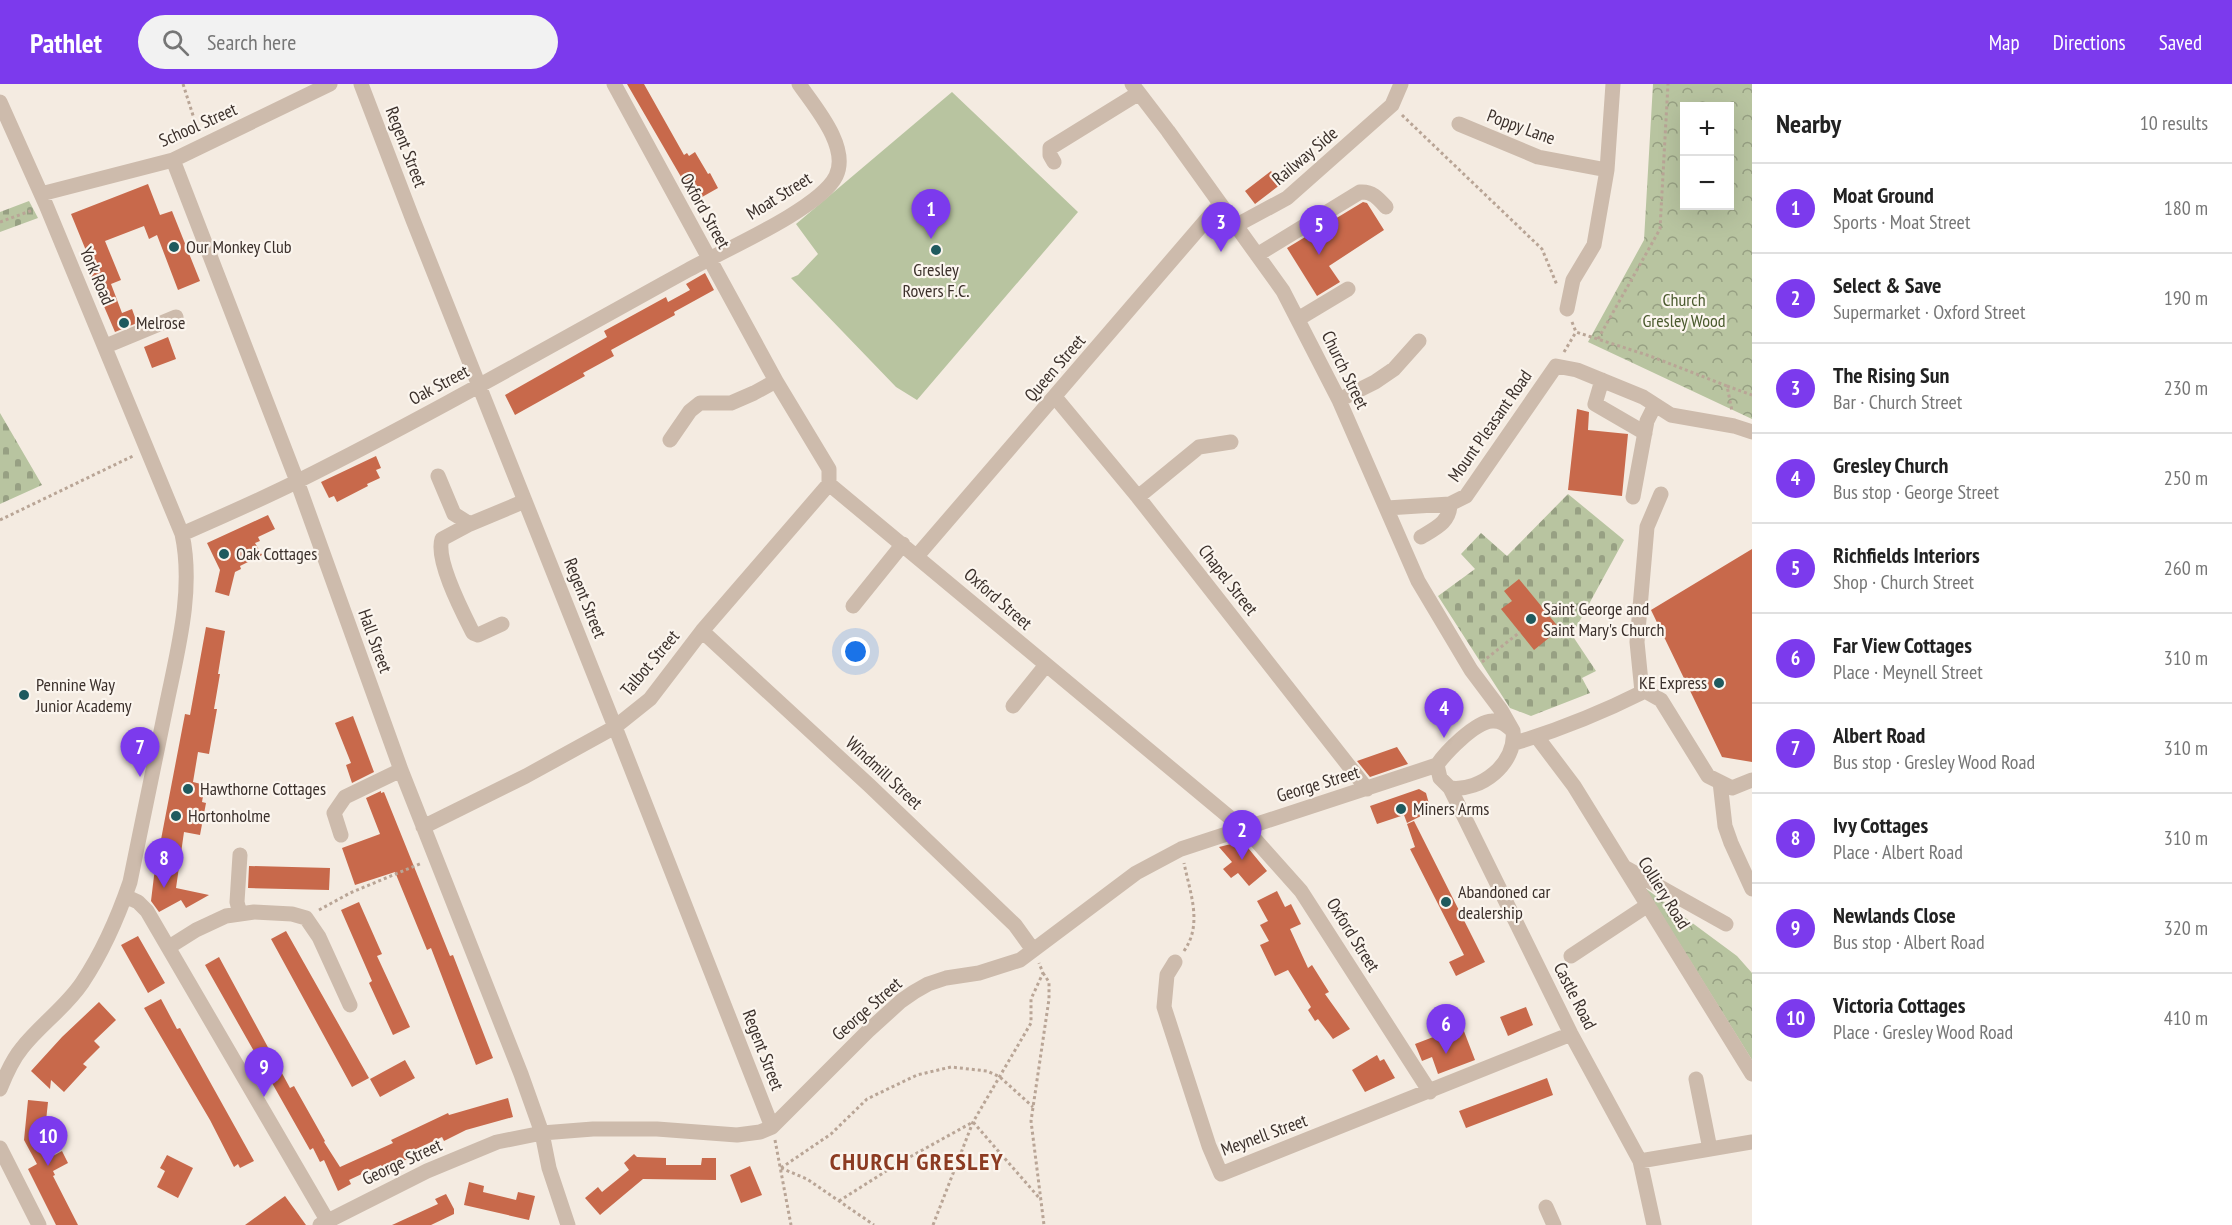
<!DOCTYPE html>
<meta charset="utf-8">
<style>
body{margin:0;font-family:"PT Sans Narrow",sans-serif;background:#f2f2f2;color:#222}
.controls{position:absolute;right:18px;top:18px;display:grid;overflow:hidden;border-radius:0px;box-shadow:0 6px 24px #0002}
.controls button{width:54px;height:54px;display:grid;place-items:center;padding:0;border:0;border-bottom:2px solid #e0e0e0;background:#fff;color:#222;font:30px sans-serif}
.you{position:absolute;left:856px;top:568px;width:21px;height:21px;margin:-15px;border:4px solid #fff;border-radius:50%;background:#1a73e8;box-shadow:0 0 0 9px #1a73e833}
.badge{display:grid;place-items:center;width:39px;height:39px;border-radius:50%;background:#7c3aed;color:#fff;font-size:20px;font-weight:700}
.pin{position:absolute;translate:-50% -50px;filter:drop-shadow(0 2px 3px #0008)}
.pin::after{content:'';position:absolute;top:32px;width:21px;height:18px;background:inherit;clip-path:polygon(0 0,100% 0,50% 100%)}
.list{margin:0;padding:0;list-style:none}
h2{display:flex;justify-content:space-between;align-items:center;height:78px;margin:0;padding:0 24px;font-size:26px}
h2 small{font-size:20px;font-weight:400;color:#767676}
.list li{display:grid;grid-template-columns:39px 1fr auto;gap:18px;align-items:center;box-sizing:border-box;height:90px;padding:0 24px;border-top:2px solid #e0e0e0}
.list b{display:block;font-size:22px;white-space:nowrap}
.list p{margin:0;font-size:20px;white-space:nowrap;color:#767676}
.list em{font-size:20px;font-style:normal;color:#767676}
.icon{flex:none;width:33px;height:33px;fill:none;stroke:currentColor;stroke-width:2;stroke-linecap:round;stroke-linejoin:round}
.map{position:relative;flex:none;width:1752px;height:1141px;overflow:hidden}
header{display:flex;align-items:center;gap:36px;box-sizing:border-box;height:84px;padding:0 30px;background:#7c3aed;color:#fff}
header strong{font-size:28px}
nav{display:flex;gap:33px;margin-inline-start:auto;font-size:21px}
.search{width:420px;height:54px;background:#f2f2f2;display:flex;align-items:center;gap:15px;box-sizing:border-box;padding:0 21px;border-radius:33px;color:#767676;font-size:22px}
main{display:flex}
aside{flex:1;background:#fff}
.map>svg:first-child{display:block}
.forest{fill:url(#forest-crowns);fill-rule:evenodd}
.cemetery{fill:url(#cemetery-stones)}
.park{fill:#b8c4a0}
.building{fill:#c8694b}
.lines{fill:none;stroke-linecap:round;stroke-linejoin:round}
.path{stroke:#b9a596;stroke-width:3;stroke-dasharray:3 3;stroke-linecap:butt}
.minor{stroke:#cdbbac;stroke-width:15}
.poi-dot{fill:#1f5a5e;stroke:#fbf5ee;stroke-width:2}
.labels{text-anchor:middle;stroke-width:4.5;stroke-linejoin:round;paint-order:stroke}
.street-label{font-size:18px;fill:#3b302b;stroke:#fbf5ee}
.poi-label{font-size:18px;fill:#3b302b;stroke:#fbf5ee;text-anchor:start}
.park-label{font-size:18px;fill:#4a5a2e;stroke:#fbf5ee}
.district-label{font-size:24px;font-weight:bold;letter-spacing:1.5px;fill:#8c3b22;stroke:#fbf5ee}
</style>
<header>
<strong>Pathlet</strong>
<div class="search"><svg class="icon" aria-label="search" viewBox="0 0 24 24"><circle cx="10" cy="10" r="6"/><path d="M15 15l6 6"/></svg>Search here</div>
<nav><a>Map</a><a>Directions</a><a>Saved</a></nav>
</header>
<main>
<div class="map">
<svg width="1752" height="1141" viewBox="0 0 1752 1141">
<defs>
<pattern id="forest-crowns" width="20" height="18" patternUnits="userSpaceOnUse" patternTransform="scale(1.5)"><rect width="20" height="18" fill="#b8c4a0"/><path d="M2 6a3 3 0 1 1 6 0M12 15a3 3 0 1 1 6 0" fill="none" stroke="#97a083"/></pattern>
<pattern id="cemetery-stones" width="16" height="16" patternUnits="userSpaceOnUse" patternTransform="scale(1.5)"><rect width="16" height="16" fill="#b8c4a0"/><path d="M2 7V4a2 2 0 0 1 4 0v3zM10 15v-3a2 2 0 0 1 4 0v3z" fill="#97a083"/></pattern>
</defs>
<rect width="100%" height="100%" fill="#f4ebe1"/>
<path class="forest" d="M1653 0H1752V335L1588 258 1644 156ZM1730 22V122H1684V22Z
M1645 804 1737 872 1752 889V976Z"/>
<path class="cemetery" d="M29 117 38 134 0 148V128Z
M0 329 42 401 0 420Z
M1568 410 1624 456 1572 551 1596 587 1582 594 1590 609 1531 632 1510 624 1438 512 1475 485 1461 470 1481 449 1507 472Z"/>
<path class="park" d="M952 8 1078 128 917 316 896 303 791 194 798 191 818 170 796 140Z"/>
<path class="building" d="M627 0H644L684 71 687 69 689 72 695 68 708 90 710 89 718 104 695 117Z
M1271 87 1281 100 1255 120 1245 107Z
M148 100 160 131 172 127 200 197 178 206 157 151 149 155 144 142 105 157 121 196 111 200 122 229 132 225 137 239 115 248 82 171 87 169 71 130Z
M1363 118 1367 119 1384 146 1329 182 1340 198 1317 212 1287 164Z
M705 189 714 206 674 228 675 231 611 266 614 272 583 289 585 292 515 331 505 311 607 253 604 247 666 213 668 218 690 206 686 200Z
M168 253 176 275 152 284 144 263Z
M1577 325 1589 328 1588 346 1628 350 1622 412 1568 406Z
M376 372 381 384 376 386 380 394 367 400 368 402 337 418 334 412 329 414 321 398Z
M268 431 275 445 258 453 260 457 255 459 262 471 240 482 241 485 235 488 229 512 215 508 220 486 207 459Z
M1752 465V678L1722 673 1651 526Z
M1519 495 1560 545 1534 566 1501 525 1512 517 1504 507Z
M206 543 225 547 218 590H220L214 625H217L209 670 198 668 193 698 205 701 202 718 206 719 200 751 184 748 176 804 209 811 186 824 181 816 159 828 151 817 154 792 185 630 190 631Z
M353 632 374 688 352 699 346 681 351 679 335 639Z
M1397 663 1408 680 1370 693 1357 677Z
M1419 705 1426 709 1431 727 1407 739 1404 731 1377 740 1370 722Z
M381 707V709L384 708 450 872 453 871 493 974 476 981 431 864 427 866 395 788 355 801 342 764 380 750 366 714Z
M1414 737 1485 878 1456 892 1449 878 1464 871 1410 765 1415 763 1407 740Z
M1239 758 1244 759 1267 787 1249 802 1238 789 1231 794 1223 785 1232 778 1219 763Z
M249 782 330 784 329 806 248 804Z
M1277 807 1285 823 1291 820 1301 840 1290 845 1308 884 1312 881 1329 908 1325 910 1350 945 1333 955 1318 935 1315 937 1308 926 1311 923 1288 886 1275 892 1260 861 1269 857 1260 841 1268 837 1257 817Z
M359 818 382 870 377 872 410 943 393 951 369 899 372 897 341 826Z
M286 847 369 994 352 1003 271 855Z
M138 852 165 899 148 909 121 861Z
M219 873 290 1004 294 1002 325 1057 324 1058 340 1083 393 1059 391 1056 448 1029 449 1031 508 1014 513 1033 466 1046 444 1057 442 1053 412 1067 414 1072 384 1086 381 1081 349 1096 351 1100 338 1107 324 1076 320 1078 313 1064 310 1066 205 881Z
M161 915 177 945 180 944 254 1077 240 1084 238 1080 234 1083 210 1036 144 924Z
M99 918 116 936 94 957 100 963 83 980 87 983 64 1008 51 996 50 1005 31 987 62 953Z
M1526 923 1533 941 1508 952 1500 933Z
M1462 942 1475 976 1438 990 1432 973 1422 977 1415 960Z
M1377 971 1380 977 1384 975 1395 994 1365 1008 1352 986Z
M405 976 415 994 380 1013 370 995Z
M1547 994 1553 1011 1466 1044 1459 1027Z
M28 1016 48 1018 44 1056 53 1072 62 1067 68 1079 53 1087 55 1091 53 1092 78 1141H56L28 1085 37 1080 24 1056Z
M634 1070 637 1073 666 1074V1081H701L702 1074H716V1096L643 1095 600 1131 585 1114 598 1103 602 1108 629 1086 624 1079Z
M167 1071 193 1084 178 1114 157 1103 165 1087 160 1084Z
M750 1082 762 1111 741 1119 730 1091Z
M469 1098 484 1102 483 1108 516 1116 518 1108 535 1112 529 1136 464 1121Z
M446 1110 454 1125V1130L431 1141H392L438 1120 435 1115Z
M285 1112 306 1141H245Z"/>
<g class="lines">
<path class="path" d="M183 0 198 47
M1402 31 1542 165 1557 201
M0 138 33 126
M1572 238 1576 248 1650 272 1727 302 1732 327
M1598 255 1660 145 1668 0
M1564 268 1576 248
M1727 302 1752 311
M0 436 133 372
M1482 578 1520 548
M319 826 350 809 422 779
M1184 867C1203 840 1190 809 1184 779
M1043 889 1049 898V915L1031 1037 1044 1141
M775 1056 791 1141
M781 1084 831 1050 867 1015 917 991 951 983 987 987 1000 993 1033 1023
M781 1084 807 1095 874 1141
M839 1117 899 1079 973 1038 1041 1116
M933 1141 973 1038 1031 939V915L1043 889 1039 879"/>
<path class="minor" d="M361 0 413 136 615 643 772 1043
M614 0 776 297 829 385V400L1252 752 1301 807 1430 1008
M1132 0 1168 47 1283 207 1339 316 1418 497 1471 586 1501 626 1513 647
M0 18 46 121 182 450C194 505 178 565 167 618 155 679 142 738 130 798 118 833 102 869 82 899 65 924 40 941 22 964 12 976 6 990 0 1005
M1459 40 1538 73 1607 86
M173 76 297 397 401 686 521 990 542 1049 549 1084 568 1141
M1054 78 1050 71V64L1139 9
M41 110 173 76 330 0
M1235 142 1287 114 1392 21 1401 0
M1257 171 1360 108C1372 107 1378 114 1386 123
M1567 225 1573 196 1594 161 1607 86 1613 0
M1298 235 1348 205
M106 262 176 233
M1602 296 1595 320 1645 349
M1055 313 1138 413 1367 705
M1339 316 1375 298 1394 285 1419 257
M670 356 690 327 700 319H731L754 309 776 297
M438 392 454 430 470 440 525 417
M1138 413 1199 363 1231 358
M1633 413 1647 337 1655 321
M1387 424 1450 420 1466 412 1556 282 1577 286 1643 313 1671 331 1734 342 1752 348
M470 440 442 455C435 476 463 529 473 549L478 551 502 540
M182 450C221 433 260 416 298 397 430 331 559 257 688 186 722 167 820 125 836 92 850 63 815 23 799 0
M1421 453C1436 444 1450 438 1450 420
M917 472 1220 120
M853 522 903 460
M702 547 870 702 1015 841 1033 866
M1642 608 1637 558 1647 443 1661 410
M1013 622 1046 581
M1537 653 1574 702 1752 990
M1515 659C1559 646 1603 628 1645 607L1661 616 1708 692 1732 704 1752 696
M1720 698 1725 742 1731 759 1752 805
M1450 704C1481 708 1517 679 1513 647 1507 642 1501 636 1492 637 1475 638 1446 668 1437 681L1440 694 1450 704 1571 950 1640 1077 1654 1141
M423 743 526 692 615 643 650 615 702 547 829 400
M341 751 334 729 345 713 401 686
M1626 784 1726 840
M125 812 138 818 147 827 327 1136
M240 830 237 818 240 771
M169 863 196 846 226 832 254 828 292 830 306 834 319 853 350 921
M1571 872 1648 821
M1175 878 1167 891 1164 923 1209 1062 1221 1090 1571 950
M1696 995 1710 1065
M0 1064 39 1141
M1640 1077 1752 1058
M1546 1123 1554 1141
M320 1141 427 1087 497 1058 542 1049 593 1045H657L737 1051 760 1048 772 1043 868 947 901 917 914 908 928 900 946 894 979 889 1020 876 1136 789 1181 765 1437 681"/>
</g>
<g class="poi-dot">
<circle cx="174" cy="163" r="6"/>
<circle cx="936" cy="166" r="6"/>
<circle cx="124" cy="239" r="6"/>
<circle cx="224" cy="470" r="6"/>
<circle cx="1531" cy="535" r="6"/>
<circle cx="1719" cy="599" r="6"/>
<circle cx="24" cy="611" r="6"/>
<circle cx="188" cy="705" r="6"/>
<circle cx="1401" cy="725" r="6"/>
<circle cx="176" cy="732" r="6"/>
<circle cx="1446" cy="818" r="6"/>
</g>
<g class="labels">
<g class="street-label">
<text transform="translate(198 41) rotate(-24)" y="6">School Street</text>
<text transform="translate(1521 43) rotate(20)" y="6">Poppy Lane</text>
<text transform="translate(406 63) rotate(69)" y="6">Regent Street</text>
<text transform="translate(1305 72) rotate(-40)" y="6">Railway Side</text>
<text transform="translate(779 112) rotate(-32)" y="6">Moat Street</text>
<text transform="translate(705 127) rotate(61)" y="6">Oxford Street</text>
<text transform="translate(97 192) rotate(67)" y="6">York Road</text>
<text transform="translate(1055 284) rotate(-49)" y="6">Queen Street</text>
<text transform="translate(1345 286) rotate(64)" y="6">Church Street</text>
<text transform="translate(439 301) rotate(-28)" y="6">Oak Street</text>
<text transform="translate(1490 342) rotate(-55)" y="6">Mount Pleasant Road</text>
<text transform="translate(1228 496) rotate(52)" y="6">Chapel Street</text>
<text transform="translate(585 514) rotate(68)" y="6">Regent Street</text>
<text transform="translate(998 515) rotate(41)" y="6">Oxford Street</text>
<text transform="translate(375 557) rotate(70)" y="6">Hall Street</text>
<text transform="translate(650 579) rotate(-50)" y="6">Talbot Street</text>
<text transform="translate(884 689) rotate(43)" y="6">Windmill Street</text>
<text transform="translate(1318 700) rotate(-17)" y="6">George Street</text>
<text transform="translate(1664 809) rotate(58)" y="6">Colliery Road</text>
<text transform="translate(1353 851) rotate(58)" y="6">Oxford Street</text>
<text transform="translate(1575 912) rotate(63)" y="6">Castle Road</text>
<text transform="translate(867 925) rotate(-41)" y="6">George Street</text>
<text transform="translate(763 966) rotate(69)" y="6">Regent Street</text>
<text transform="translate(1264 1051) rotate(-20)" y="6">Meynell Street</text>
<text transform="translate(402 1078) rotate(-25)" y="6">George Street</text>
</g>
<g class="poi-label">
<text x="186" y="169">Our Monkey Club</text>
<text x="936" y="192" text-anchor="middle">Gresley<tspan x="936" dy="21">Rovers F.C.</tspan></text>
<text x="136" y="245">Melrose</text>
<text x="236" y="476">Oak Cottages</text>
<text x="1543" y="531">Saint George and<tspan x="1543" dy="21">Saint Mary's Church</tspan></text>
<text x="1707" y="605" text-anchor="end">KE Express</text>
<text x="36" y="607">Pennine Way<tspan x="36" dy="21">Junior Academy</tspan></text>
<text x="200" y="711">Hawthorne Cottages</text>
<text x="1413" y="731">Miners Arms</text>
<text x="188" y="738">Hortonholme</text>
<text x="1458" y="814">Abandoned car<tspan x="1458" dy="21">dealership</tspan></text>
</g>
<g class="park-label">
<text x="1684" y="222">Church<tspan x="1684" dy="21">Gresley Wood</tspan></text>
</g>
<g class="district-label">
<text x="917" y="1086">CHURCH GRESLEY</text>
</g>
</g>
</svg>
<div class="controls">
<button>+</button>
<button>−</button>
</div>
<div class="you"></div>
<div class="pin badge" style="left:931px;top:155px">1</div>
<div class="pin badge" style="left:1242px;top:776px">2</div>
<div class="pin badge" style="left:1221px;top:168px">3</div>
<div class="pin badge" style="left:1444px;top:654px">4</div>
<div class="pin badge" style="left:1319px;top:171px">5</div>
<div class="pin badge" style="left:1446px;top:970px">6</div>
<div class="pin badge" style="left:140px;top:693px">7</div>
<div class="pin badge" style="left:164px;top:804px">8</div>
<div class="pin badge" style="left:264px;top:1013px">9</div>
<div class="pin badge" style="left:48px;top:1082px">10</div>
</div>
<aside>
<h2>Nearby<small>10 results</small></h2>
<ul class="list">
<li><span class="badge">1</span><div><b>Moat Ground</b><p>Sports · Moat Street</p></div><em>180 m</em></li>
<li><span class="badge">2</span><div><b>Select &amp; Save</b><p>Supermarket · Oxford Street</p></div><em>190 m</em></li>
<li><span class="badge">3</span><div><b>The Rising Sun</b><p>Bar · Church Street</p></div><em>230 m</em></li>
<li><span class="badge">4</span><div><b>Gresley Church</b><p>Bus stop · George Street</p></div><em>250 m</em></li>
<li><span class="badge">5</span><div><b>Richfields Interiors</b><p>Shop · Church Street</p></div><em>260 m</em></li>
<li><span class="badge">6</span><div><b>Far View Cottages</b><p>Place · Meynell Street</p></div><em>310 m</em></li>
<li><span class="badge">7</span><div><b>Albert Road</b><p>Bus stop · Gresley Wood Road</p></div><em>310 m</em></li>
<li><span class="badge">8</span><div><b>Ivy Cottages</b><p>Place · Albert Road</p></div><em>310 m</em></li>
<li><span class="badge">9</span><div><b>Newlands Close</b><p>Bus stop · Albert Road</p></div><em>320 m</em></li>
<li><span class="badge">10</span><div><b>Victoria Cottages</b><p>Place · Gresley Wood Road</p></div><em>410 m</em></li>
</ul>
</aside>
</main>
